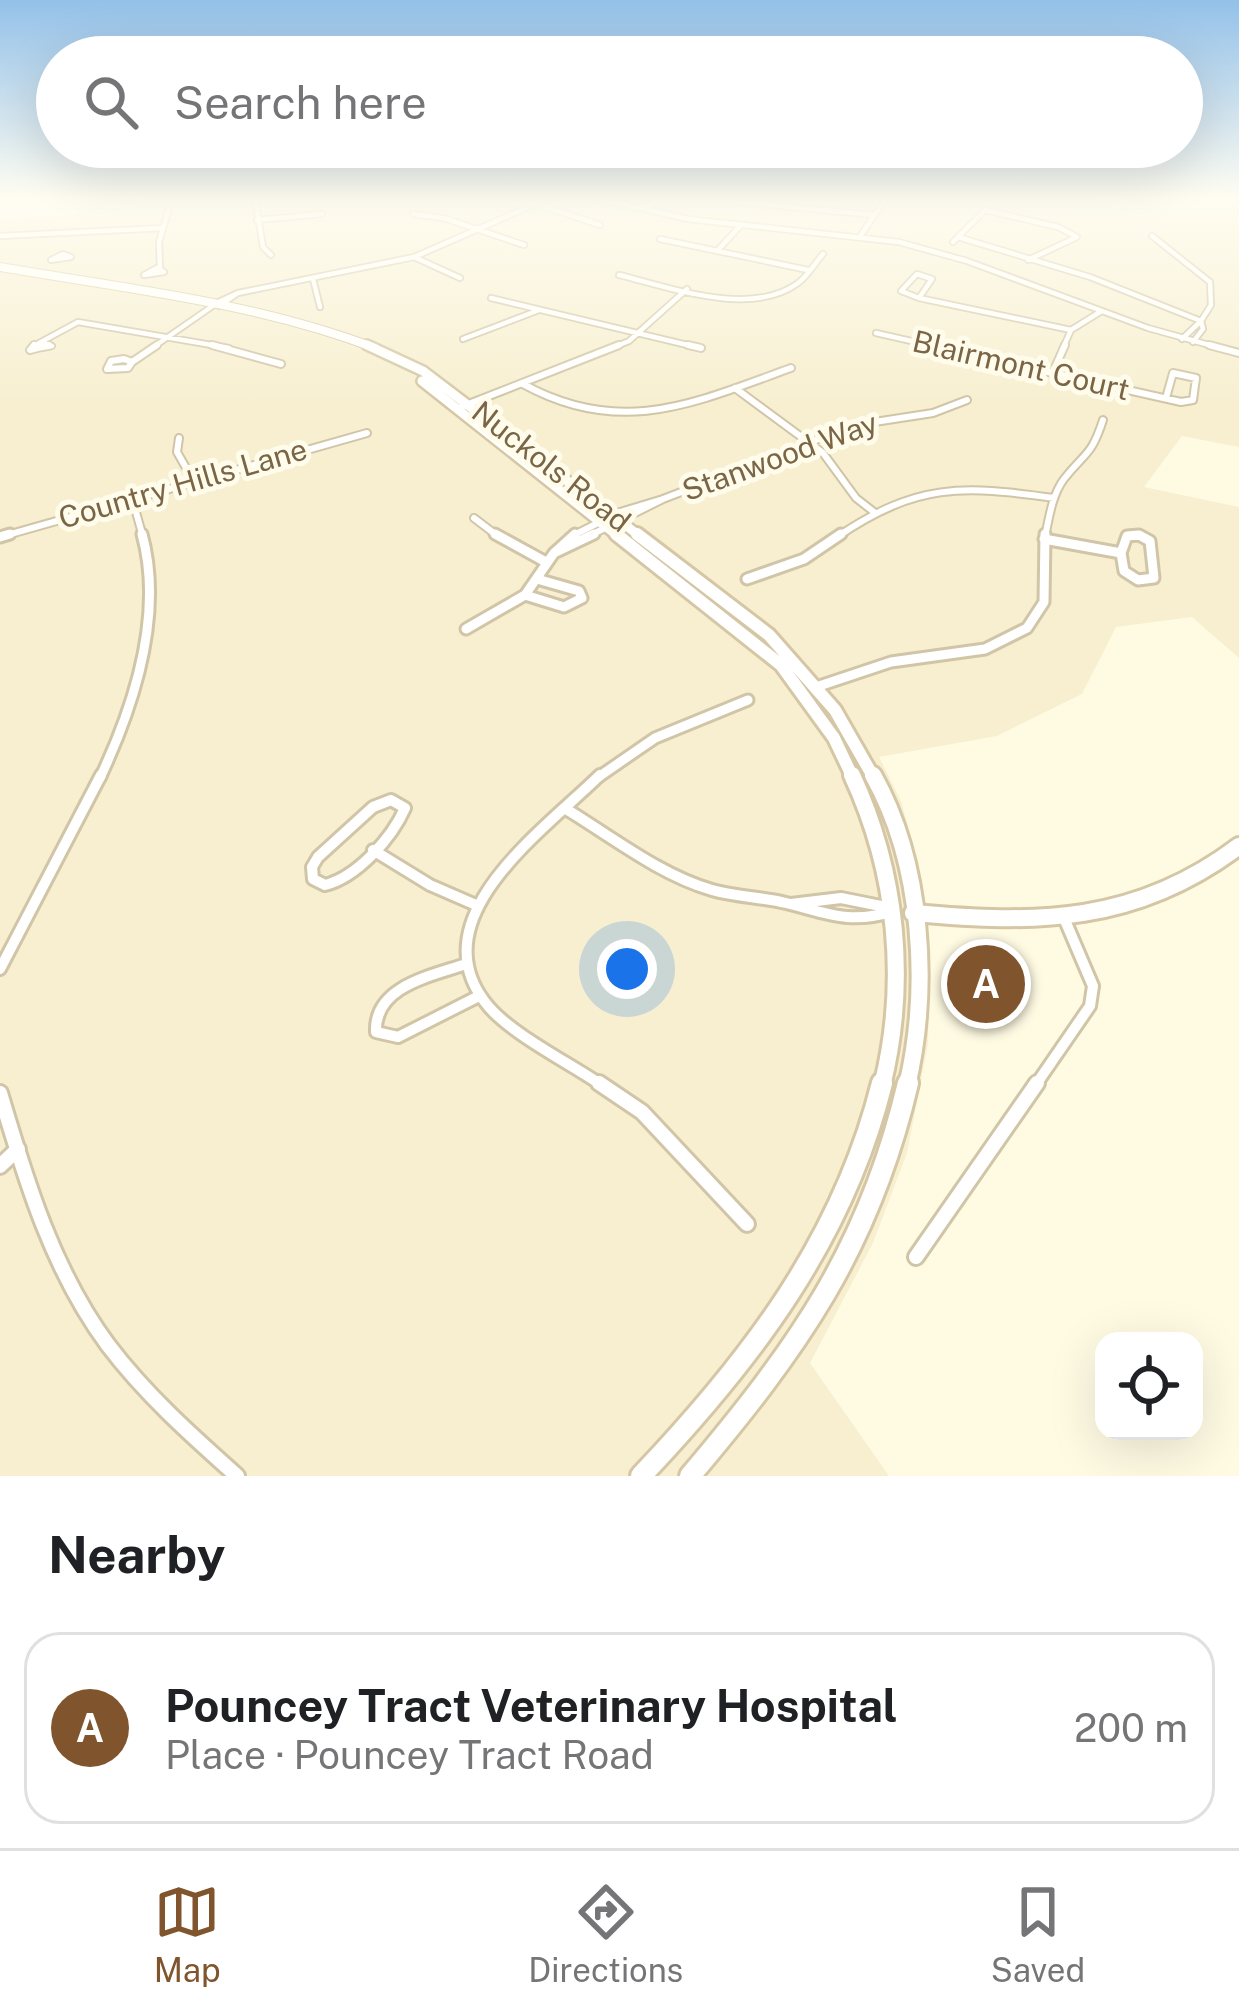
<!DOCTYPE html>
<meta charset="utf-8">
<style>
body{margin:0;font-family:"Public Sans",sans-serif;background:#f6f6f6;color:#202124}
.controls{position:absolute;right:36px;bottom:36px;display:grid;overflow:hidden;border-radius:24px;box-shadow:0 12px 48px #0002}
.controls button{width:108px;height:108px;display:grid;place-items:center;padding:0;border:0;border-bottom:3px solid #e0e0e0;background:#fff;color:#202124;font:60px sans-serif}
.you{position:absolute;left:627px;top:969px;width:42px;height:42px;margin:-30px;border:9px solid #fff;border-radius:50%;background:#1a73e8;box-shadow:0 0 0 18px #1a73e833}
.badge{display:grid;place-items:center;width:78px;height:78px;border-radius:50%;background:#80552e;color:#fff;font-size:39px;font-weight:700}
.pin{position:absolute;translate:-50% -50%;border:6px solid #fff;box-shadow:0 3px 12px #0006}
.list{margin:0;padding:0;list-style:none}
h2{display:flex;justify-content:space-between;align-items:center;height:156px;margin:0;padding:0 48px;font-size:51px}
h2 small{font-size:39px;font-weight:400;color:#757577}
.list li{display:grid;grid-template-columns:78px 1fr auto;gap:36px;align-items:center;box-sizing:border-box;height:192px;margin:0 24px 24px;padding:0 24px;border:3px solid #e0e0e0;border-radius:36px}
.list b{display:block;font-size:45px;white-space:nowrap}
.list p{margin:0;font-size:39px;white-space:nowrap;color:#757577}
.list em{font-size:39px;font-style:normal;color:#757577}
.icon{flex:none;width:66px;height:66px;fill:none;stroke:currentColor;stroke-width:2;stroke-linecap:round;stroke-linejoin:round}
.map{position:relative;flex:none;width:1239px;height:1476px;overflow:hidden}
.search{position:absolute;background:#fff;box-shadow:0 12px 48px #0002;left:36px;right:36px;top:36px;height:132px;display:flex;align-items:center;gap:30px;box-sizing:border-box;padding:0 42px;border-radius:66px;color:#757577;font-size:45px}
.sheet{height:372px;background:#fff}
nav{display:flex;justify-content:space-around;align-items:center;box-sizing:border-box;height:168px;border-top:3px solid #e0e0e0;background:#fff;font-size:33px;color:#757577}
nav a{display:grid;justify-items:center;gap:6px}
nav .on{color:#80552e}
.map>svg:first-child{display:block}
.residential{fill:#f7efd0}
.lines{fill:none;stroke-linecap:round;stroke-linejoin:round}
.minor-far4-casing{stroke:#d1c5a8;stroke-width:8}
.minor-far3-casing{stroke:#d1c5a8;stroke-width:10}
.minor-far2-casing{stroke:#d1c5a8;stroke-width:15}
.minor-far1-casing{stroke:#d1c5a8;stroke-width:16}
.minor-casing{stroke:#d1c5a8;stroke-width:20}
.secondary-far4-casing{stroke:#d5c7a5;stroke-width:10}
.secondary-far3-casing{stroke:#d5c7a5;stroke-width:14}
.secondary-far2-casing{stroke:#d5c7a5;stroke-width:18}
.secondary-far1-casing{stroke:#d5c7a5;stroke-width:22}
.secondary-casing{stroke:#d5c7a5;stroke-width:26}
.minor-far4{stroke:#fff;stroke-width:4.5}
.minor-far3{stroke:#fff;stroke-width:6}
.minor-far2{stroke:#fff;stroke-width:9}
.minor-far1{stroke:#fff;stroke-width:10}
.minor{stroke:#fff;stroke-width:14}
.secondary-far4{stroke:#fff;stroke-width:8}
.secondary-far3{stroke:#fff;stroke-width:9}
.secondary-far2{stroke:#fff;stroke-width:12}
.secondary-far1{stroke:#fff;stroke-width:16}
.secondary{stroke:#fff;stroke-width:20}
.wall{fill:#d4c29d}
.building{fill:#f7e1b7;stroke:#ad9e80;stroke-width:3}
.labels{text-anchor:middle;stroke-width:10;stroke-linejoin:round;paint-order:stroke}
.far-street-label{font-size:30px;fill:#7a6646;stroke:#fffceb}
</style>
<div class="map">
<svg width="1239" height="1476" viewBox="0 0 1239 1476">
<rect width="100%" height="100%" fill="#fffbe3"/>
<path class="residential" d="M79 198H1239V447L1182 436 1144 487 1239 507V658L1192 617 1116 627 1082 694 997 736 879 757 901 801 918 864 930 955 928 1044 907 1153 873 1243 810 1363 889 1476H0V220L78 214Z"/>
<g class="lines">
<defs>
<path id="minor-far4" d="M110 198H133
M255 198 263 247 271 255
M518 198 600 225
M597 198 688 219 899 242 967 261 1148 328 1220 348
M1133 198H1146
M1228 198 1239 207
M738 202 874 215
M641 208 664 198
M413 214 444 218 524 245
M257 220 322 214
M861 235 886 198
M0 236 163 228
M958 237 1090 277 1201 321 1211 305 1210 282 1152 236
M660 239 808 270
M953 242 985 210 1058 227 1077 237 1028 260
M717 251 741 225
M63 254 71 257 51 260Z
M414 257 460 278
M157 268 164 272 144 275Z
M160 268 159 242 172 198
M917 274 932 279 919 298 901 291Z
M619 275C669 287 751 318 798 283 808 276 815 263 823 254
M313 279 320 307
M238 293 414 257 549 198
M491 298 700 348
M919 298 1071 330
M212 305 238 293 219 306
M876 333 942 348
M463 339 539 310
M1182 339 1201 321 1203 329 1193 342
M41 342 78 322 229 348
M31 348 41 342 52 346 42 348
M152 348 214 305
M612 348 629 341 687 289
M1063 348 1071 330 1100 312"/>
<path id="minor-far3" d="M34 345 30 350 49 345
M212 345 281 364
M688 345 701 348
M928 345 1181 402 1193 400 1196 378 1173 373 1166 398
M1209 345 1239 353
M124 359 132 362 128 368 107 369 111 361Z
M132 362 157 345
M1053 372 1065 345
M523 384C621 438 694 403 791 368
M735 388 823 453 856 498 874 512
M461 407 619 345
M179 438 177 452 193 480
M132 498 143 537
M663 499 855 425 933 413 967 400
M474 518 499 537
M0 537 367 433
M570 537 620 512 663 499 587 537
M837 537C917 483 961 485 1054 498
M1045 537C1049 518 1052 495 1064 479 1085 452 1091 457 1103 420
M1127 537H1143"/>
<path id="minor-far2" d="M495 534 546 562
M575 534 554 553 594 534
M1139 535 1150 541 1154 578 1138 580 1124 571 1121 553 1127 536Z
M0 537 10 534
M1044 539 1121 553
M747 579 804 559 841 534
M525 595 564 607 582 598 579 591 537 579
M466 629 525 595 554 553
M819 686 891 662 985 649 1027 628 1044 602 1045 534
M100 778C134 706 164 614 142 534
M597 778 655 738 748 700"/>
<path id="minor-far1" d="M600 775C543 831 415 920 489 1007 513 1035 571 1064 603 1086
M391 800 405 808C392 838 357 877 325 885L313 879 312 867 318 857 373 807Z
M566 809C612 837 660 875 712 890 736 897 762 897 786 903 827 913 849 925 894 911
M373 850 430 885 476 905
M791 904 841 898 891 908
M466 964C431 976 374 986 376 1032L398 1037 479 996
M0 969 101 775
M1035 1086 1090 1006 1093 986 1064 918"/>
<path id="minor" d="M599 1083 642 1112 747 1224
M0 1093C26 1181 53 1271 108 1345 145 1394 191 1435 237 1476
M0 1166 18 1149
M916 1257 1037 1083"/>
<path id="secondary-far4" d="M0 267C127 289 254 302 375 348"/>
<path id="secondary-far3" d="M367 345 423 371 641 537
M422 381 619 537"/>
<path id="secondary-far2" d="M616 534 781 665 834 738 853 778
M637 534 769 635 835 710 874 778"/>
<path id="secondary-far1" d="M852 775C897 872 908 982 882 1086
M873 775C923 864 930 988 907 1086
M913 913C1037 924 1136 924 1239 846"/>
<path id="secondary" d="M641 1476C751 1360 843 1240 882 1083
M690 1476C798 1348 869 1249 908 1083"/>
</defs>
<use href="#minor-far4" class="minor-far4-casing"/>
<use href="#minor-far3" class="minor-far3-casing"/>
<use href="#minor-far2" class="minor-far2-casing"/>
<use href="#minor-far1" class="minor-far1-casing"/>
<use href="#minor" class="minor-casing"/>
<use href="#secondary-far4" class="secondary-far4-casing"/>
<use href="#secondary-far3" class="secondary-far3-casing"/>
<use href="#secondary-far2" class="secondary-far2-casing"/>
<use href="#secondary-far1" class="secondary-far1-casing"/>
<use href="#secondary" class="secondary-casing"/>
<use href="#minor-far4" class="minor-far4"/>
<use href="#minor-far3" class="minor-far3"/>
<use href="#minor-far2" class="minor-far2"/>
<use href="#minor-far1" class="minor-far1"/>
<use href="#minor" class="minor"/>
<use href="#secondary-far4" class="secondary-far4"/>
<use href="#secondary-far3" class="secondary-far3"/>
<use href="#secondary-far2" class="secondary-far2"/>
<use href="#secondary-far1" class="secondary-far1"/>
<use href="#secondary" class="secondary"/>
</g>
<path class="wall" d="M984 943 1016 994 1008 1005 1003 1002 995 1013 961 992 954 983 961 971Z"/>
<path class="building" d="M984 943 1026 972 1016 994 1011 990 1003 1002 968 980 961 971Z"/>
<linearGradient id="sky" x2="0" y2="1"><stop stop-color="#93c1e9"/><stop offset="0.49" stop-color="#fffdf2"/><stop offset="1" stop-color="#fffdf2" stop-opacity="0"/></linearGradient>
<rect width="1239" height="404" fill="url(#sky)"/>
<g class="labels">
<g class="far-street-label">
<text transform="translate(1021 366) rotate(13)" y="10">Blairmont Court</text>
<text transform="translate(780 457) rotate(-20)" y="10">Stanwood Way</text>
<text transform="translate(551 467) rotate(38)" y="10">Nuckols Road</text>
<text transform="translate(183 484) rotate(-16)" y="10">Country Hills Lane</text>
</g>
</g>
</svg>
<div class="controls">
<button><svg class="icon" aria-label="locate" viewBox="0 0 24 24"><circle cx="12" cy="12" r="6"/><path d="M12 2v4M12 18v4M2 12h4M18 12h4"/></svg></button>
</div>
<div class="you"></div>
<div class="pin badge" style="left:986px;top:984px">A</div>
<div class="search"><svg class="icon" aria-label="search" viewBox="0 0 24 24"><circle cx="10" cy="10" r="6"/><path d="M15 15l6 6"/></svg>Search here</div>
</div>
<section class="sheet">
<h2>Nearby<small></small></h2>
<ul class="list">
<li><span class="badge">A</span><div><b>Pouncey Tract Veterinary Hospital</b><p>Place · Pouncey Tract Road</p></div><em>200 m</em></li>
</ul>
</section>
<nav>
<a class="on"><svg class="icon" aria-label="map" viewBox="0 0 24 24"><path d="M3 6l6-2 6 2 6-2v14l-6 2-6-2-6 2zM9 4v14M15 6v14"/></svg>Map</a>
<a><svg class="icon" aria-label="directions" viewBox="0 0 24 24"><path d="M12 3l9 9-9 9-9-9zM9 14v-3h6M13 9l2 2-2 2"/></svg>Directions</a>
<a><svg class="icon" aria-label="saved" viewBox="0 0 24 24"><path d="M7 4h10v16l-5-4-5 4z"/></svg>Saved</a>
</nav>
